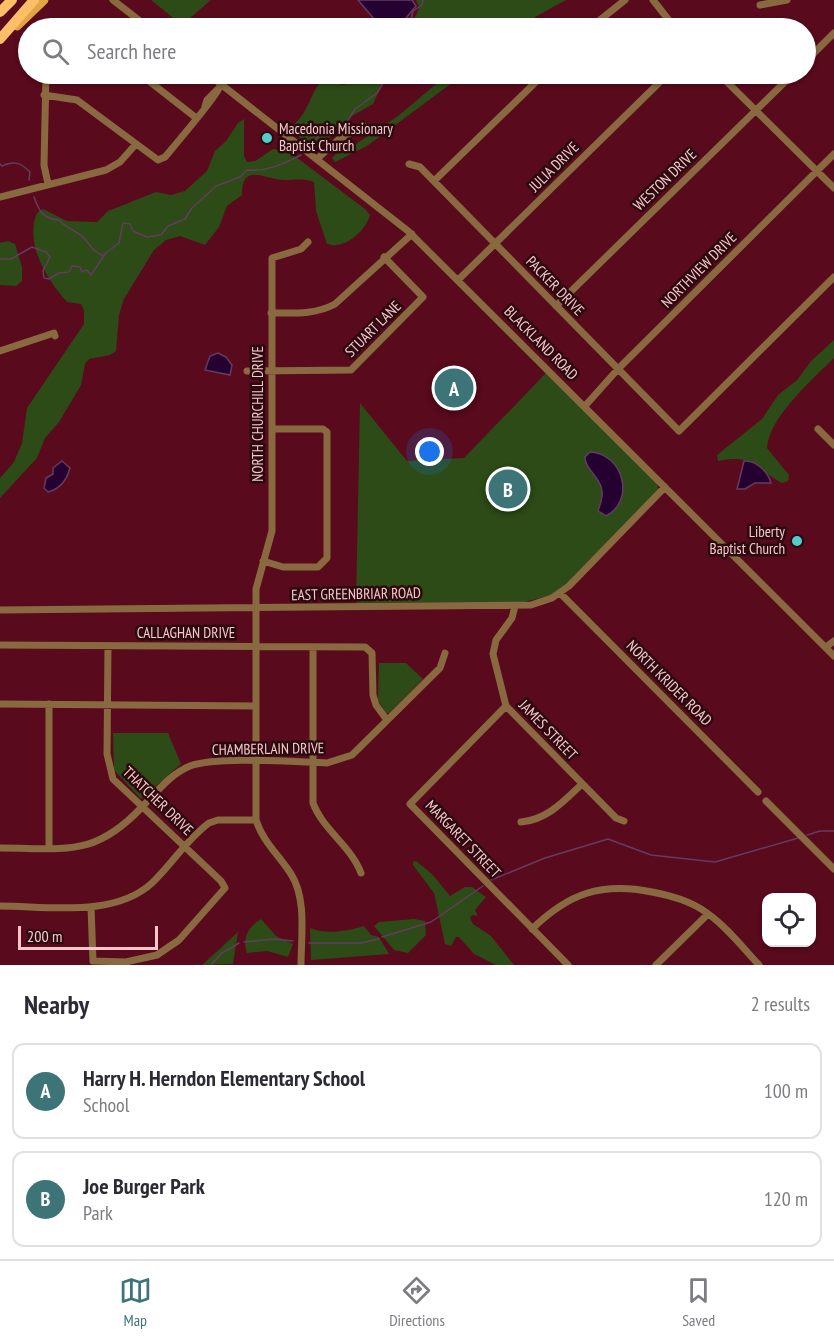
<!DOCTYPE html>
<style>
body{margin:0;font-family:"PT Sans Narrow",sans-serif;background:#f7f7f7;color:#2b2b33}
.controls{position:absolute;right:18px;bottom:18px;display:grid;overflow:hidden;border-radius:12px;box-shadow:0 2px 4px #0004}
.controls button{width:54px;height:54px;display:grid;place-items:center;padding:0;border:0;border-bottom:2px solid #e1e1e2;background:#fff;color:#2b2b33;font:30px sans-serif}
.scale{position:absolute;left:18px;bottom:15px;width:140px;box-sizing:border-box;padding-left:6px;border:3px solid #f7c7c9;border-top:0;font-size:16px;line-height:21px;white-space:nowrap;color:#f7c7c9;-webkit-text-stroke:4px #2b0a0f;paint-order:stroke}
.you{position:absolute;left:430px;top:452px;width:21px;height:21px;margin:-15px;border:4px solid #fff;border-radius:50%;background:#1a73e8;box-shadow:0 0 0 9px #1a73e833}
.badge{display:grid;place-items:center;width:39px;height:39px;border-radius:50%;background:#3d7478;color:#fff;font-size:20px;font-weight:700}
.pin{position:absolute;translate:-50% -50%;border:3px solid #fff;box-shadow:0 2px 6px #0006}
.list{margin:0;padding:0;list-style:none}
h2{display:flex;justify-content:space-between;align-items:center;height:78px;margin:0;padding:0 24px;font-size:26px}
h2 small{font-size:20px;font-weight:400;color:#7c7c81}
.list li{display:grid;grid-template-columns:39px 1fr auto;gap:18px;align-items:center;box-sizing:border-box;height:96px;margin:0 12px 12px;padding:0 12px;border:2px solid #e1e1e2;border-radius:12px}
.list b{display:block;font-size:22px;white-space:nowrap}
.list p{margin:0;font-size:20px;white-space:nowrap;color:#7c7c81}
.list em{font-size:20px;font-style:normal;color:#7c7c81}
.icon{flex:none;width:33px;height:33px;fill:none;stroke:currentColor;stroke-width:2;stroke-linecap:round;stroke-linejoin:round}
.map{position:relative;flex:none;width:834px;height:965px;overflow:hidden}
.search{position:absolute;background:#fff;box-shadow:0 2px 4px #0004;left:18px;right:18px;top:18px;height:66px;display:flex;align-items:center;gap:15px;box-sizing:border-box;padding:0 21px;border-radius:33px;color:#7c7c81;font-size:22px}
.sheet{height:294px;background:#fff}
nav{display:flex;justify-content:space-around;align-items:center;box-sizing:border-box;height:84px;border-top:2px solid #e1e1e2;background:#fff;font-size:16px;color:#7c7c81}
nav a{display:grid;justify-items:center;gap:3px}
nav .on{color:#3d7478}
.map>svg:first-child{display:block}
.green{fill:#2c4b16}
.water{fill:#250132;stroke:#643c5f;stroke-width:1.5}
.lines{fill:none;stroke-linecap:round;stroke-linejoin:round}
.stream{stroke:#643c5f;stroke-width:1.5}
.minor{stroke:#896a40;stroke-width:7}
.major{stroke:#e3a444;stroke-width:9}
.highway{stroke:#fcbf68;stroke-width:10}
.poi-dot{fill:#52cdcc;stroke:#2b0a0f;stroke-width:2}
.labels{text-anchor:middle;stroke-width:5;stroke-linejoin:round;paint-order:stroke}
.poi-label{font-size:15px;fill:#f7c7c9;stroke:#2b0a0f;text-anchor:start}
.street-label{font-size:15px;fill:#f7c7c9;stroke:#2b0a0f}
</style>
<div class="map">
<svg width="834" height="965" viewBox="0 0 834 965">
<rect width="100%" height="100%" fill="#590a1d"/>
<path class="green" d="M151 0H211L182 25Z
M416 0H566L515 28H392C405 26 416 22 419 7Z
M361 74H387L373 104 352 116 318 148 307 144 289 128C309 116 310 91 322 81L344 85Z
M448 74H464L367 146 335 162 332 158 340 150 356 144 398 116Z
M244 119V156L247 162 255 161 273 149 288 151 365 209 370 215C366 231 344 250 327 244L316 211 314 182C303 178 295 180 285 180 265 180 242 161 242 195L227 206 219 227 205 245 180 236 166 240 154 250 124 299 119 315 116 351 110 355 89 359 85 364 81 385 74 397 59 422 45 438 37 458 0 498V478L14 462 22 443 27 408 84 324V310L81 304 67 302C47 280 24 243 37 213L43 209 67 221 97 222 108 211 156 192 171 195 185 191 207 171 215 151 226 141 238 123Z
M8 241 15 244 22 267V281L16 286 0 285V243Z
M834 340V358C812 380 769 417 767 448L789 475 788 481 782 483C753 467 754 454 718 461L717 455 762 419 778 395 797 380 811 361Z
M547 372 657 483 658 491 568 584 553 595 524 602 356 603 360 403 407 461 464 458Z
M379 663H406L423 679 389 713H386L378 700Z
M113 733H168L181 764 141 799 114 770Z
M416 861 432 874 450 896 465 887H472L486 897 475 910 478 916 472 915 470 918 473 924 491 936 514 965H496L474 954 459 937H456L451 946 445 944 434 893 413 865V862Z
M261 919 276 936 293 944 288 957 267 951 247 953C242 938 248 927 261 919Z
M414 919 425 921 426 935 408 953 394 950 374 926 379 922Z
M364 926 371 935 379 937 389 954 311 960 310 928C327 935 347 931 364 926Z
M238 932 233 964 202 965Z"/>
<path class="water" d="M358 0H412L416 6 401 24 394 28 374 19Z
M218 353 226 357 232 365 230 375 205 370 210 356Z
M590 452C623 453 636 501 606 516L598 511C600 504 603 498 602 491 601 477 585 470 585 457Z
M62 461 70 468C67 479 60 489 48 492L44 488 46 478 53 474V468Z
M744 461C756 460 768 472 771 483H755L745 489H737Z"/>
<g class="lines">
<path class="stream" d="M409 28 413 11 422 5 423 0
M312 143 322 133 347 122 355 109 377 93 387 77 386 74
M0 164 2 166C14 160 21 163 30 172L29 180
M34 197C39 211 43 219 59 220 66 228 75 230 83 237 90 244 93 253 104 256
M0 259H11L32 247 46 252 50 257 43 271 44 278 49 279 59 273 69 272 72 266 80 267 82 272 87 270 91 275 106 253 119 243 123 223 130 224 133 231 147 237 161 235 168 226 185 219 192 208 216 186 240 177 247 170C267 172 283 164 301 155
M807 835 820 831H834
M491 880 545 858 608 839 651 855 715 862 798 838
M382 937 431 922 483 886
M244 942 274 939 293 941
M309 943H361L379 939
M211 965 222 953 239 943"/>
<path class="minor" d="M113 0 149 28
M653 0 675 28
M760 5 787 0
M590 28 625 0
M806 61 834 33
M46 74 44 165 48 184
M140 74 195 117
M208 74 408 231 834 656
M719 74 834 188
M44 95 77 100 158 160 165 157C174 146 217 96 219 88
M205 106 207 100 219 88
M318 158 338 140 363 125
M409 164 420 167 679 431 834 277
M434 181 544 74
M0 197 106 170 120 162 136 144
M458 280 668 74
M556 306 793 74
M271 313C293 313 315 315 335 304L412 234
M0 351 54 333 55 336
M247 371 351 370 423 297 384 257
M585 406 618 369 834 154
M818 429 834 445
M263 561 283 567H318L327 558V432L323 429H272
M560 593 758 792
M515 606 512 618 496 640 493 654 506 706 616 818 624 821
M0 610 531 605 552 598 569 586 665 487
M0 645 365 647 372 653 373 695 376 705 387 720
M313 647V803C323 830 351 846 361 873
M826 647 834 641
M0 704 256 706
M49 704V848
M506 706 410 804 568 965
M766 801 834 869
M521 822C547 820 564 801 582 784
M0 848C65 848 94 858 142 807 157 792 170 774 190 766 218 756 294 762 327 763L352 755 440 668 445 653
M0 906C47 906 114 918 152 883 172 864 187 839 209 823L218 820H256
M91 907 93 961 126 962 157 955 179 940 225 888 221 881 113 779 107 754 108 646
M532 929C569 893 601 882 652 892 672 896 691 901 707 913 727 927 743 948 759 965
M301 965C301 937 307 899 291 874 279 855 263 842 256 820V589L272 531V258L301 249 308 242
M656 965 708 914"/>
<path class="major" d="M17 26 44 0"/>
<path class="highway" d="M0 12 12 0
M0 39 34 0"/>
</g>
<g class="poi-dot">
<circle cx="267" cy="138" r="6"/>
<circle cx="797" cy="541" r="6"/>
</g>
<g class="labels">
<g class="poi-label">
<text x="279" y="134">Macedonia Missionary<tspan x="279" dy="17">Baptist Church</tspan></text>
<text x="785" y="537" text-anchor="end">Liberty<tspan x="785" dy="17">Baptist Church</tspan></text>
</g>
<g class="street-label">
<text transform="translate(554 167) rotate(-45)" y="5">JULIA DRIVE</text>
<text transform="translate(665 180) rotate(-44)" y="5">WESTON DRIVE</text>
<text transform="translate(699 270) rotate(-45)" y="5">NORTHVIEW DRIVE</text>
<text transform="translate(555 286) rotate(46)" y="5">PACKER DRIVE</text>
<text transform="translate(373 329) rotate(-45)" y="5">STUART LANE</text>
<text transform="translate(541 343) rotate(45)" y="5">BLACKLAND ROAD</text>
<text transform="translate(258 414) rotate(-90)" y="5">NORTH CHURCHILL DRIVE</text>
<text transform="translate(356 594) rotate(-1)" y="5">EAST GREENBRIAR ROAD</text>
<text x="186" y="638">CALLAGHAN DRIVE</text>
<text transform="translate(669 683) rotate(45)" y="5">NORTH KRIDER ROAD</text>
<text transform="translate(548 730) rotate(46)" y="5">JAMES STREET</text>
<text transform="translate(268 749) rotate(-1)" y="5">CHAMBERLAIN DRIVE</text>
<text transform="translate(158 801) rotate(44)" y="5">THATCHER DRIVE</text>
<text transform="translate(463 839) rotate(46)" y="5">MARGARET STREET</text>
</g>
</g>
</svg>
<div class="controls">
<button><svg class="icon" aria-label="locate" viewBox="0 0 24 24"><circle cx="12" cy="12" r="6"/><path d="M12 2v4M12 18v4M2 12h4M18 12h4"/></svg></button>
</div>
<div class="scale">200 m</div>
<div class="you"></div>
<div class="pin badge" style="left:454px;top:388px">A</div>
<div class="pin badge" style="left:508px;top:489px">B</div>
<div class="search"><svg class="icon" aria-label="search" viewBox="0 0 24 24"><circle cx="10" cy="10" r="6"/><path d="M15 15l6 6"/></svg>Search here</div>
</div>
<section class="sheet">
<h2>Nearby<small>2 results</small></h2>
<ul class="list">
<li><span class="badge">A</span><div><b>Harry H. Herndon Elementary School</b><p>School</p></div><em>100 m</em></li>
<li><span class="badge">B</span><div><b>Joe Burger Park</b><p>Park</p></div><em>120 m</em></li>
</ul>
</section>
<nav>
<a class="on"><svg class="icon" aria-label="map" viewBox="0 0 24 24"><path d="M3 6l6-2 6 2 6-2v14l-6 2-6-2-6 2zM9 4v14M15 6v14"/></svg>Map</a>
<a><svg class="icon" aria-label="directions" viewBox="0 0 24 24"><path d="M12 3l9 9-9 9-9-9zM9 14v-3h6M13 9l2 2-2 2"/></svg>Directions</a>
<a><svg class="icon" aria-label="saved" viewBox="0 0 24 24"><path d="M7 4h10v16l-5-4-5 4z"/></svg>Saved</a>
</nav>
